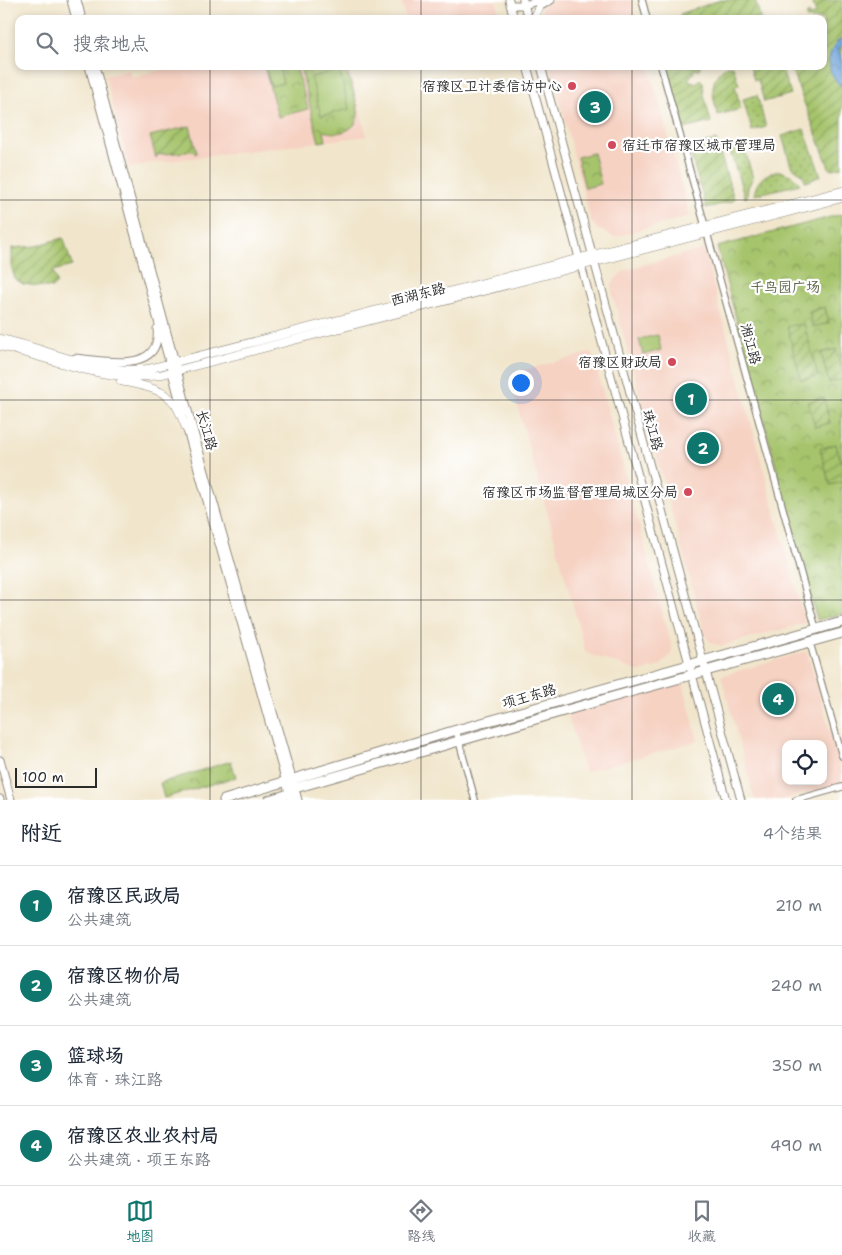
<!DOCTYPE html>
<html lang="zh">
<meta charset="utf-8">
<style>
body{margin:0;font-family:"Shantell Sans","LXGW WenKai TC",sans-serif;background:#f2f2f3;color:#1f2937}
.controls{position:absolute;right:15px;bottom:15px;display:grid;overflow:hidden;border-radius:10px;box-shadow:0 2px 8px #0003}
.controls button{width:45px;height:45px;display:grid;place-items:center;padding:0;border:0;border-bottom:1px solid #e0e1e3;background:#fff;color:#1f2937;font:25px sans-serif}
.scale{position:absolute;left:15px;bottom:12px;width:82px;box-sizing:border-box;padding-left:5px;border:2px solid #2b2b2b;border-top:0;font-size:14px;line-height:18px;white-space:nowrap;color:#2b2b2b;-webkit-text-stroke:4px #fff;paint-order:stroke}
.you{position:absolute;left:520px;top:382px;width:18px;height:18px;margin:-12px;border:4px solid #fff;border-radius:50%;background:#1a73e8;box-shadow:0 0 0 8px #1a73e833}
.badge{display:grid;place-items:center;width:32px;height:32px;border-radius:50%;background:#0f766e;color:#fff;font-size:16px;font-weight:700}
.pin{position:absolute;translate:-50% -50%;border:2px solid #fff;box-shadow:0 1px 5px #0006}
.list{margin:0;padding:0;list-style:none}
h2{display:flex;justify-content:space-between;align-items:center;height:65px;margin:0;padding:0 20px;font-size:21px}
h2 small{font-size:16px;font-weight:400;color:#747a83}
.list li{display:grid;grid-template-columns:32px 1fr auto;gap:15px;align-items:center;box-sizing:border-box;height:80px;padding:0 20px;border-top:1px solid #e0e1e3}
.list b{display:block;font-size:19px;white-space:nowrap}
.list p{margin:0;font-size:16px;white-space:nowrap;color:#747a83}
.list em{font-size:16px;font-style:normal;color:#747a83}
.icon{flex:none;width:28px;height:28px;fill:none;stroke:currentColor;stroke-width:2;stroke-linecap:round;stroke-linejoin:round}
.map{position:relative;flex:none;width:842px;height:800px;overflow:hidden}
.search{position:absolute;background:#fff;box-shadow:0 2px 8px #0003;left:15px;right:15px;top:15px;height:55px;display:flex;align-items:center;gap:12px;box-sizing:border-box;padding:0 18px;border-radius:10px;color:#747a83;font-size:19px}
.sheet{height:385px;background:#fff}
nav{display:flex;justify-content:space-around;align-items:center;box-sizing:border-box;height:70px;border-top:1px solid #e0e1e3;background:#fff;font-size:14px;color:#747a83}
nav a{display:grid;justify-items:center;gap:2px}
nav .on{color:#0f766e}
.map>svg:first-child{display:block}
.built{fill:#f6d2c3;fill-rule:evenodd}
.grass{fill:url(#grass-dots);stroke:#68784c}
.park{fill:url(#park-crowns);stroke:#68784c}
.garden{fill:url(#garden-furrows);stroke:#68784c}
.pitch{fill:#a6c46c;stroke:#68784c}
.water{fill:url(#water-ripples);stroke:#4b6682}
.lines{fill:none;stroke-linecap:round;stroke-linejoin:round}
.minor-casing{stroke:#8e887c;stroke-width:8}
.tertiary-casing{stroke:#8e887c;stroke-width:9}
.secondary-casing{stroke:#8e887c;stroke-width:9}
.primary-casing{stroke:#8e887c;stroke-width:11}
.minor{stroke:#fff;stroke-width:5.5}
.tertiary{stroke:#fff;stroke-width:7}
.secondary{stroke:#fff;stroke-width:8}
.primary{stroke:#fff;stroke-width:9}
.grid{fill:none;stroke:#2b2b2b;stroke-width:1;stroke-opacity:0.55}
.poi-dot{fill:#d1495b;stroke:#fff;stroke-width:2}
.labels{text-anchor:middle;stroke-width:4.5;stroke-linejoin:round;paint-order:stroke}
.poi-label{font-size:14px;fill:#2b2b2b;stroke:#fff;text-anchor:end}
.park-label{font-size:14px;fill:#566142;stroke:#fff}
.street-label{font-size:14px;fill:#2b2b2b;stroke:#fff}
</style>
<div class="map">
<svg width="842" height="800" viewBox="0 0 842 800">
<defs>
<pattern id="grass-dots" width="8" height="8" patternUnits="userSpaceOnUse" patternTransform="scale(1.25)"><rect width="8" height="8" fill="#a6c46c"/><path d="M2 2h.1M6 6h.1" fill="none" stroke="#879f59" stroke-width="1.8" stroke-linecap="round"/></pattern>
<pattern id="park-crowns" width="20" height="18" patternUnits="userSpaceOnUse" patternTransform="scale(1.25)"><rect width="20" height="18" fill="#a6c46c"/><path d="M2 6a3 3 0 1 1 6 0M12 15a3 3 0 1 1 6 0" fill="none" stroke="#879f59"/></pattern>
<pattern id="garden-furrows" width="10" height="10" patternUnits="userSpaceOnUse" patternTransform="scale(1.25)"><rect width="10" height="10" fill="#a6c46c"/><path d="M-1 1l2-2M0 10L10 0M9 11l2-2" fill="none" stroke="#879f59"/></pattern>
<pattern id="water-ripples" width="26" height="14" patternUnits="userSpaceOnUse" patternTransform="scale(1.25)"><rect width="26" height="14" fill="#6ba1d8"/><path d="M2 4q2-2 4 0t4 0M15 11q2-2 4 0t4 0" fill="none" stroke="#5883af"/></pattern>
</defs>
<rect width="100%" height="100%" fill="#fff"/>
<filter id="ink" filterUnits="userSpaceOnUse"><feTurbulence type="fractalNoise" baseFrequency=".02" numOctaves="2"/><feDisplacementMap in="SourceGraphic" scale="10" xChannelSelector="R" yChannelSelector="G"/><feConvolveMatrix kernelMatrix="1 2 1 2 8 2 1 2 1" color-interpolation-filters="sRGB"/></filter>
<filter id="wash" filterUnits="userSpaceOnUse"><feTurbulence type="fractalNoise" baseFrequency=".0096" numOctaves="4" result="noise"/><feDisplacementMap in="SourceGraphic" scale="20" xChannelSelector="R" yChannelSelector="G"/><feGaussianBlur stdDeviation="1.12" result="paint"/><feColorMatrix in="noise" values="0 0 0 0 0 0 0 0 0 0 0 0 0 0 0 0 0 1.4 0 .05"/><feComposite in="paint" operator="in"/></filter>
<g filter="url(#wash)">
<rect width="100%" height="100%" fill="#f1e6cc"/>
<path class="built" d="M401 0H496L501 19H406Z
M556 0H631L636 19H538L542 7 548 2Z
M177 66H348L367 136 146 164 129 169 105 76 129 70 131 77Z
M550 66H649L690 216 614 237 597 229 591 221Z
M704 249 805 623 721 646 714 644 708 640 705 635 612 293V285L615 279 619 275 628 269Z
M592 352 672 648 671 654 660 666 640 672 586 653 510 379 513 373Z
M807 651 842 773V783L781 800H755L721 676ZM786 744H823V781H786Z
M683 682 698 741 585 772 568 715Z"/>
<path class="grass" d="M757 95 766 127 752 131 743 99Z
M804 129 821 176 806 182 802 174 791 166 782 136Z
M744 147 753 178 748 187 747 197 745 198 730 151Z
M780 171 793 176 800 184 754 195C756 180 766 172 780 171Z"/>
<path class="park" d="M264 66H296L308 109 278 117Z
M300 66H345C349 80 357 98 358 112 359 131 338 136 324 131L326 141 319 142Z
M593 153 601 184 585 188 577 157Z
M842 214V614L817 620 717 247Z
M231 761 236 777 164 798 160 783Z"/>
<path class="garden" d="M720 0H755L761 19H681L680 14Z
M812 0H842V167L830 170 790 66H823V19H807L806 15 809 13 810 16 816 14Z
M667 66H701L698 70 696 69 688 80 697 83 700 79 703 82 704 95 711 122 684 129Z
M726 66H733L739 85 735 86 741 109 718 115C713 96 707 80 726 66Z
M750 66H780L791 94 764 102 758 80H754Z
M190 126 197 153 195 154 194 151 157 155 156 158 150 136Z
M716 140 734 199 733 201 706 208 689 148Z
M62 238 64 239 72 266 53 271 57 283 52 288 23 284 15 279 12 269V248L36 246Z
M825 307 829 323 813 327 809 312Z
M804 324 818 376 801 380 787 326Z
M836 349 842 370V379L829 383 821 353Z
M824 398 830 423 815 427 808 402Z
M836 444 842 465V482L830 485 820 449Z"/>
<path class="pitch" d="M265 66H279L283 83 271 86Z
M339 70 349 109 321 116 311 77Z
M605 96 609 112 585 119 580 103Z
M658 335 661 350 643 355 639 339Z"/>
<path class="water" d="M842 37V44L839 50 842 62V87C825 72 825 52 842 37Z"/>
</g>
<g filter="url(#ink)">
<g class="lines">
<defs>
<path id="minor" d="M642 0 647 19
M661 66 816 629
M810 643 842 756
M456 730 475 800
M796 800 842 787"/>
<path id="tertiary" d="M71 0 76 19
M77 0 82 19
M509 0 514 19
M523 0 528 19
M510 5H524L541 0
M533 19 539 7 551 0
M89 66 183 413
M95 66 194 433 298 800
M527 66 726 800
M541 66 741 800
M75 358C102 360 162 375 157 329
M186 426 291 800
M0 760 11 800
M0 799V800"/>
<path id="secondary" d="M0 339C49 349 97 375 148 369L842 191
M0 346C54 358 103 383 159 375L842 198
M121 381C139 385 164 388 175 404 180 411 183 421 187 430"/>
<path id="primary" d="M224 800 453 731 842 622
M269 800 289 794 295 788 616 696 842 633"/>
</defs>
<use href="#minor" class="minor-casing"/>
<use href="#tertiary" class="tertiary-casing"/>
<use href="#secondary" class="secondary-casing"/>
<use href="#primary" class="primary-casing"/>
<use href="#minor" class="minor"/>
<use href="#tertiary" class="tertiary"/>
<use href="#secondary" class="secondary"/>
<use href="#primary" class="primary"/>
</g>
</g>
<path class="grid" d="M210 0V19M421 0V19M632 0V19M210 66V800M421 66V800M632 66V800M0 200H842M0 400H842M0 600H842"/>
<g class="poi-dot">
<circle cx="572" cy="86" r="5"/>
<circle cx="612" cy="145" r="5"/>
<circle cx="672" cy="362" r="5"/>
<circle cx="688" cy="492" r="5"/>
</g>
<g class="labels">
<g class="poi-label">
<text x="562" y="91">宿豫区卫计委信访中心</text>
<text x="622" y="150" text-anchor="start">宿迁市宿豫区城市管理局</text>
<text x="662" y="367">宿豫区财政局</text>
<text x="678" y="497">宿豫区市场监督管理局城区分局</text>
</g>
<g class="park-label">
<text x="785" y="292">千鸟园广场</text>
</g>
<g class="street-label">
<text transform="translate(418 294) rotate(-14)" y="5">西湖东路</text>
<text transform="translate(751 344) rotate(75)" y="5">湘江路</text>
<text transform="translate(207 430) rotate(74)" y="5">长江路</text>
<text transform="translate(653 430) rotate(75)" y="5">珠江路</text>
<text transform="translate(529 696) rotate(-16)" y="5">项王东路</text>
</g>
</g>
</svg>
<div class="controls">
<button><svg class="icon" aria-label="locate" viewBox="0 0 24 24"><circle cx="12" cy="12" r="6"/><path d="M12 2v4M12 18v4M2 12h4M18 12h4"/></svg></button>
</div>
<div class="scale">100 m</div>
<div class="you"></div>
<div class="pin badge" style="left:691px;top:399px">1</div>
<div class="pin badge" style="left:703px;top:448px">2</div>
<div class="pin badge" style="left:595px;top:107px">3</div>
<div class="pin badge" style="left:778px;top:699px">4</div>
<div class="search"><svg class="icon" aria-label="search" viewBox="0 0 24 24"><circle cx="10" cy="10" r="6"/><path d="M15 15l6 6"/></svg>搜索地点</div>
</div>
<section class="sheet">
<h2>附近<small>4个结果</small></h2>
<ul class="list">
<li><span class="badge">1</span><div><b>宿豫区民政局</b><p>公共建筑</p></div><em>210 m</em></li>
<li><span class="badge">2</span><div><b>宿豫区物价局</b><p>公共建筑</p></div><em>240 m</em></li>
<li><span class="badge">3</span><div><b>篮球场</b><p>体育 · 珠江路</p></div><em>350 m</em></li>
<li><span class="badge">4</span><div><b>宿豫区农业农村局</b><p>公共建筑 · 项王东路</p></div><em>490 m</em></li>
</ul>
</section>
<nav>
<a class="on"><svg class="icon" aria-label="map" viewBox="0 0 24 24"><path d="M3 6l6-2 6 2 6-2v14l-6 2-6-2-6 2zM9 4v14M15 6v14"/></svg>地图</a>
<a><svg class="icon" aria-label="directions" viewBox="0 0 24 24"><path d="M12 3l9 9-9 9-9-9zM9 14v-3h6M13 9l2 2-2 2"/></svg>路线</a>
<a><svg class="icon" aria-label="saved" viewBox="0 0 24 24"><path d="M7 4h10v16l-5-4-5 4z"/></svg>收藏</a>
</nav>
